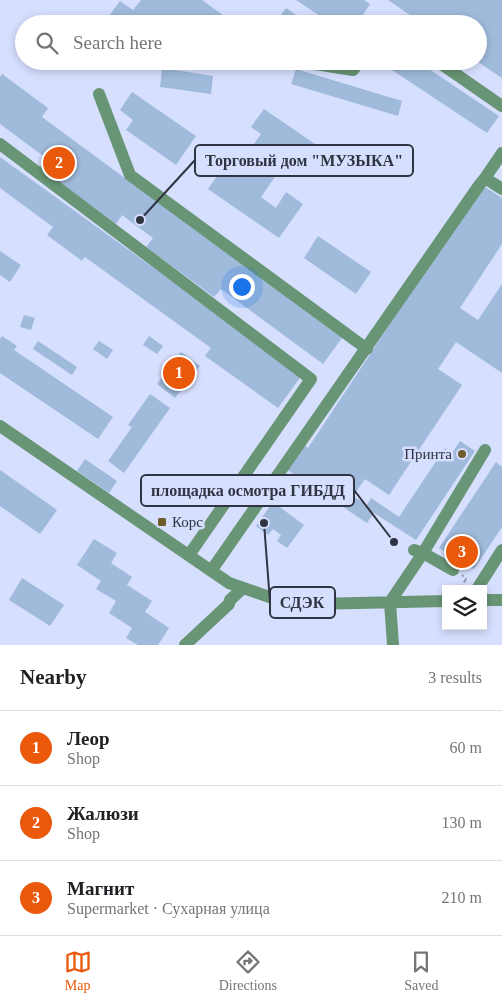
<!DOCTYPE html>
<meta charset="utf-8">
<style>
body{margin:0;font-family:"Times New Roman",serif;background:#f2f2f2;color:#202124}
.controls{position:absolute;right:15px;bottom:15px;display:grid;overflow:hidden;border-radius:0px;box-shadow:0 2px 8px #0003}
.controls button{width:45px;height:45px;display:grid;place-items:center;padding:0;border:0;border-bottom:1px solid #e0e0e0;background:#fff;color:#202124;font:25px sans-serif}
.you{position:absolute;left:241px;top:286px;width:18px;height:18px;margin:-12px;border:4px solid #fff;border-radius:50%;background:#1a73e8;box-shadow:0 0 0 8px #1a73e833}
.badge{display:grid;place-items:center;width:32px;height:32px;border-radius:50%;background:#ea580c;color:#fff;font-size:16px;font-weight:700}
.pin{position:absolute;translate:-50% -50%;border:2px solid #fff;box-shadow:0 1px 5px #0006}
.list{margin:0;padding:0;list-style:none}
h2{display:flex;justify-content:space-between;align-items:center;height:65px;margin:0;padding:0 20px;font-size:21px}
h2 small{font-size:16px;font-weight:400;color:#757577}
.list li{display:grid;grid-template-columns:32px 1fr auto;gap:15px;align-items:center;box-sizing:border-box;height:75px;padding:0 20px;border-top:1px solid #e0e0e0}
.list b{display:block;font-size:19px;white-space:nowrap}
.list p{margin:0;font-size:16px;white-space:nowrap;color:#757577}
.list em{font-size:16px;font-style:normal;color:#757577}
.icon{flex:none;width:28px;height:28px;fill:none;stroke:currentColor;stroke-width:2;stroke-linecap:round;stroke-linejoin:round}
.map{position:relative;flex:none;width:502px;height:645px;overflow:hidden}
.search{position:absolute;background:#fff;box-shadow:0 2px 8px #0003;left:15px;right:15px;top:15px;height:55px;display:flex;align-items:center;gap:12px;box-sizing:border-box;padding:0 18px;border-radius:28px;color:#757577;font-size:19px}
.sheet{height:290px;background:#fff}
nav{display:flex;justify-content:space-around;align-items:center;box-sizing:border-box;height:70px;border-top:1px solid #e0e0e0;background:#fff;font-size:14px;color:#757577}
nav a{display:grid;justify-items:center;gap:2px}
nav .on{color:#ea580c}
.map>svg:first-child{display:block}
.building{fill:#9fbadb}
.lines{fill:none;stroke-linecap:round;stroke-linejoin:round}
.path{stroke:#9299b2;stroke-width:2;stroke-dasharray:5 2.5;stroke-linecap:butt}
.minor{stroke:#689575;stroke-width:12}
.poi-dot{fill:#6c5d2b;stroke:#d6dffe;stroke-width:2}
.labels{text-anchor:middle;stroke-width:5;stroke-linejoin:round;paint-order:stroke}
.poi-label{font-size:15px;fill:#2f3342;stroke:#d6dffe;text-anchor:end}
.leader{fill:none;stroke:#2f3342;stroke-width:2}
.callout-dot{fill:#2f3342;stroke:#d6dffe;stroke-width:2}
.callout{fill:#d6dffe;stroke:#2f3342;stroke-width:2}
.callout-label{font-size:16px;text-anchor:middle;font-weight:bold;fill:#2f3342}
</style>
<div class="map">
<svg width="502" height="645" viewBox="0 0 502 645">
<rect width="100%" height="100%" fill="#d6dffe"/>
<path class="building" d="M141 0H202L235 24H188L176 15 169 24H103L120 1 133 10Z
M296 0H364L370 4 357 24H332Z
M388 0H502V78L478 62V24H423Z
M286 8 309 24H274Z
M389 61H417L499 116 487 133 386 66Z
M162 68 213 76 211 94 160 87Z
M296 69 402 101 398 116 291 84Z
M2 74 48 108 42 117 342 338 323 364 221 289 214 297 146 247 153 238 122 215 116 224 40 167 46 158 0 124V77Z
M132 92 196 136 176 165 126 130 133 120 120 110Z
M264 109 331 155 318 174 290 155 261 197 276 208 286 192 303 204 279 238 208 189 222 169 232 175 261 134 251 127Z
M0 157 302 375 278 408 205 356 211 348 85 257 82 261 47 235 53 227 0 188Z
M482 185 502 198V244L460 308 478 320 502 284V373L456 342 438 369 462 385 389 495 365 479 353 496 367 505 371 498 399 517 445 448 452 453 460 441 475 451 416 540 374 513 367 523 283 467 300 442 308 448Z
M318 236 371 272 356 294 304 258Z
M0 251 21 265 10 282 0 275Z
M24 315 35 318 31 330 20 327Z
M2 336 17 346 14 350 113 417 98 439 0 373V339Z
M149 336 163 346 157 354 143 345Z
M38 341 77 367 72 375 33 349Z
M99 341 113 350 107 359 93 349Z
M181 352 200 366 175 398 157 384Z
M150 394 170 408 124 473 108 461 132 427 128 425Z
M85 459 117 481 109 493 77 471Z
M496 462 502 467V527L474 569 439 548Z
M0 470 57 510 40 534 0 506Z
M273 502 304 525 287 548 277 541 281 535 273 529 268 535 256 526Z
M94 539 117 553 111 563 132 577 127 585 152 601 145 612 169 628 158 645H138L126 638 132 628 109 613 116 601 96 589 101 581 77 565Z
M22 578 64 605 50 626 9 600Z"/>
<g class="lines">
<path class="path" d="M460 589 466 579 462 575"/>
<path class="minor" d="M296 61 353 70 360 61
M437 61 502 106
M99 94 130 175 367 349
M0 144 311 379 189 555
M485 178 502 153
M0 426 229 583 278 600 314 604 446 601
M453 570 423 553 485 450
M211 571 480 184 485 178 502 189
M477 589 502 550
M483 600H502
M185 645 229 604 230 600 243 588
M393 645 390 602 423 553 414 550"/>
</g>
<g class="poi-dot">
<circle cx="462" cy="454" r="5"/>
<rect x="157" y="517" width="10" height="10" rx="2.5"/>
</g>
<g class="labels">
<g class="poi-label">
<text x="452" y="459">Принта</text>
<text x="172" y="527" text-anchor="start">Корс</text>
</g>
</g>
<path class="leader" d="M140 220L195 160M394 542L354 490M264 523L270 602"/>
<g class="callout-dot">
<circle cx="140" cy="220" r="5"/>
<circle cx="394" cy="542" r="5"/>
<circle cx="264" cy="523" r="5"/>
</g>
<g class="callout">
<rect x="195" y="145" width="218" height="31" rx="5"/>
<rect x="141" y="475" width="213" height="31" rx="5"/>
<rect x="270" y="587" width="65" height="31" rx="5"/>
</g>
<g class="callout-label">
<text x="304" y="166">Торговый дом "МУЗЫКА"</text>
<text x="248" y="496">площадка осмотра ГИБДД</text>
<text x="302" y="608">СДЭК</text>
</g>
</svg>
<div class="controls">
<button><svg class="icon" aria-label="layers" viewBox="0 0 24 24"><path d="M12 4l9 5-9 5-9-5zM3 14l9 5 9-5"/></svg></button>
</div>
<div class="you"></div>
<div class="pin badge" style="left:179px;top:373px">1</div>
<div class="pin badge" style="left:59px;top:163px">2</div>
<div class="pin badge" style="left:462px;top:552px">3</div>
<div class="search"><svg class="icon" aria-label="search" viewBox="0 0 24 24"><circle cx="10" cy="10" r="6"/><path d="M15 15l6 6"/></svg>Search here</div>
</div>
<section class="sheet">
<h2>Nearby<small>3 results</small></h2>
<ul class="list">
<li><span class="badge">1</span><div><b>Леор</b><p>Shop</p></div><em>60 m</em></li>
<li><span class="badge">2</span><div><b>Жалюзи</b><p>Shop</p></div><em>130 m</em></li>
<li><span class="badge">3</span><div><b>Магнит</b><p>Supermarket · Сухарная улица</p></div><em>210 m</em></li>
</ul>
</section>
<nav>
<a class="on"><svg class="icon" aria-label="map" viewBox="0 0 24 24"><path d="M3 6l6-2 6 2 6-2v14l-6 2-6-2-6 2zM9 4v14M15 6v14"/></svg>Map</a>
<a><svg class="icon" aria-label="directions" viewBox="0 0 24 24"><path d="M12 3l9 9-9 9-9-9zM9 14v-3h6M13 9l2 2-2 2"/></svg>Directions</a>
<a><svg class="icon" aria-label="saved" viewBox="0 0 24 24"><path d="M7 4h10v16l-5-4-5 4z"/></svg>Saved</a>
</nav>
